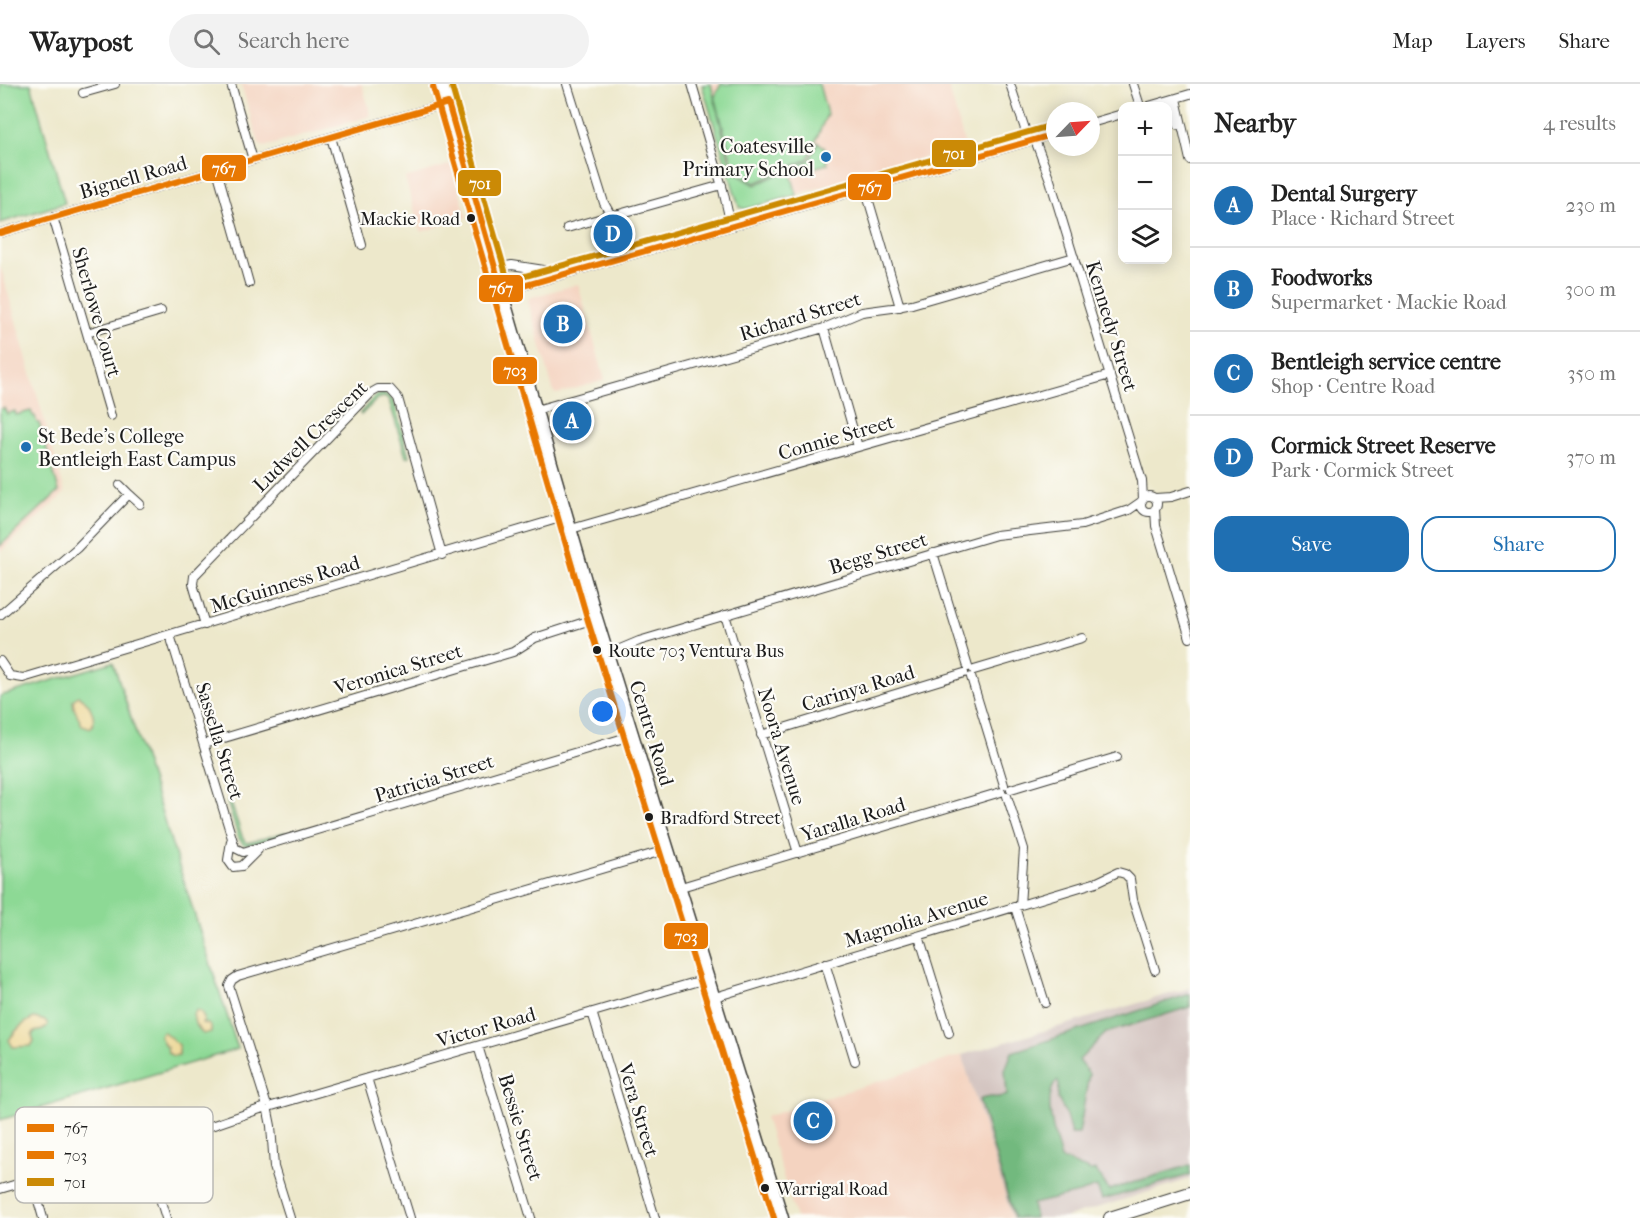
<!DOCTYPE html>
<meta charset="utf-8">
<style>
body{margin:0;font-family:"IM FELL French Canon",serif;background:#f2f2f2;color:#222}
.controls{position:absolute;right:18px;top:18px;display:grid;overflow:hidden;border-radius:12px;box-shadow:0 3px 15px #0003}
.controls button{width:54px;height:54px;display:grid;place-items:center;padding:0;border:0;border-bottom:2px solid #e0e0e0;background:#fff;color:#222;font:30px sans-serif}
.compass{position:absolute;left:1046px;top:18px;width:54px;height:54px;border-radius:50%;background:#fff;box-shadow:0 3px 15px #0003;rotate:65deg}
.you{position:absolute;left:603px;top:628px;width:21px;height:21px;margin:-15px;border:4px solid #fff;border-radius:50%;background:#1a73e8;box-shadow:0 0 0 9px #1a73e833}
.badge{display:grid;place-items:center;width:39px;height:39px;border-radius:50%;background:#1f6fb2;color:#fff;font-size:20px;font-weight:700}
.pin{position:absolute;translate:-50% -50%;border:3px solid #fff;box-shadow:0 2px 6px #0006}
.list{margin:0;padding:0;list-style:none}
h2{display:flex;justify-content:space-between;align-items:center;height:78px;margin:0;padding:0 24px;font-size:26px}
h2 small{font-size:20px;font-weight:400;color:#767676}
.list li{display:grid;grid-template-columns:39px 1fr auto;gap:18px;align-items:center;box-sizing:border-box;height:84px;padding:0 24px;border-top:2px solid #e0e0e0}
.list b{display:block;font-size:22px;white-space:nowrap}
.list p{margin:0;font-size:20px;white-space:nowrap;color:#767676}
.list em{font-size:20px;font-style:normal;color:#767676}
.actions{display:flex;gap:12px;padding:18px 24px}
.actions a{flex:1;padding:14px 0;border:2px solid #1f6fb2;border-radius:18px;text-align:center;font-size:21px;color:#1f6fb2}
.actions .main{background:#1f6fb2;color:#fff}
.icon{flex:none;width:33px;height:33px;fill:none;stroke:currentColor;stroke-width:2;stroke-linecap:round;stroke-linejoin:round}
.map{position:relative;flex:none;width:1190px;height:1134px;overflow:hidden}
header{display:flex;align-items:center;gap:36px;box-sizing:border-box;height:84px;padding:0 30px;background:#fff;border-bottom:2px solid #e0e0e0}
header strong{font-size:28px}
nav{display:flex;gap:33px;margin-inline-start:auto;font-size:21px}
.search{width:420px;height:54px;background:#f2f2f2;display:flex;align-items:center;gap:15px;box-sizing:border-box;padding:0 21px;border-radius:33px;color:#767676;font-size:22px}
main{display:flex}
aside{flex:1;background:#fff}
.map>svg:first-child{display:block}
.built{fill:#f4d3c0}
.industrial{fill:#d0c0bc}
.green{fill:#8dd995;stroke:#547a58;stroke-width:1.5}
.forest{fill:#72b97e;stroke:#476a4d;stroke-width:1.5}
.sand{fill:#eeda9e;stroke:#857b5d;stroke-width:1.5}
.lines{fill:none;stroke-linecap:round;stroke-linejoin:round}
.minor-casing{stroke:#3b3b36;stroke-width:10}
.major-casing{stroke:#3b3b36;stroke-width:13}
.highway-casing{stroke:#3b3b36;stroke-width:14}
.minor{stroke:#fff;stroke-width:8}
.major{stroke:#fff;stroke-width:10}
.highway{stroke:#fff;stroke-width:12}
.bus-1-casing{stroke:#fdfcf7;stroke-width:10}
.bus-2-casing{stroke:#fdfcf7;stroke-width:10}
.bus-3-casing{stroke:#fdfcf7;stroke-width:10}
.bus-1{stroke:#e87803;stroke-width:6}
.bus-2{stroke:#e87803;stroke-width:6}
.bus-3{stroke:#cb8a06;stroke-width:6}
.poi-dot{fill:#1f6fb2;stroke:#fdfcf7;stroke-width:2}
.bus-dot{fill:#1c1c1c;stroke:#fdfcf7;stroke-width:2}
.labels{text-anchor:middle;stroke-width:4.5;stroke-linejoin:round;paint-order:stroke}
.bus-label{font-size:18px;fill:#1c1c1c;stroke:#fdfcf7;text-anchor:start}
.poi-label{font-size:20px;fill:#1c1c1c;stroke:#fdfcf7;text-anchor:end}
.street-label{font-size:20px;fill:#1c1c1c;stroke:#fdfcf7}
.key{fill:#fdfcf7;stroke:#bab9b5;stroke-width:1.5}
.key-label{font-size:16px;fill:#1c1c1c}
.line-badge{stroke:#fdfcf7;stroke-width:2}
.badge-label{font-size:16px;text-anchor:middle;font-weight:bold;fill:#fff}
</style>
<header>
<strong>Waypost</strong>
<div class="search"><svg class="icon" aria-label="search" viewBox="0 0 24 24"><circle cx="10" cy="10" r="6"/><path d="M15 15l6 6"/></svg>Search here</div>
<nav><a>Map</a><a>Layers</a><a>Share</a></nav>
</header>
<main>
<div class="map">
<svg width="1190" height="1134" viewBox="0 0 1190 1134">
<rect width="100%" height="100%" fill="#fdfcf7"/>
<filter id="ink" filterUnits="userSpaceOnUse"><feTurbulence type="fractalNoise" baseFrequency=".0167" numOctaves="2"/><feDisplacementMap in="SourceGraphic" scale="12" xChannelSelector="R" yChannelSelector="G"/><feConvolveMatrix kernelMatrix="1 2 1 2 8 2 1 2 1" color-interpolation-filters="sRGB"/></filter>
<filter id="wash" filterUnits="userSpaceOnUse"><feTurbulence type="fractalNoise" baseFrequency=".008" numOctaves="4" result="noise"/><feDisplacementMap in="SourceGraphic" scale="24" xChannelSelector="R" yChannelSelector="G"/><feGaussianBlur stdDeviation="1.35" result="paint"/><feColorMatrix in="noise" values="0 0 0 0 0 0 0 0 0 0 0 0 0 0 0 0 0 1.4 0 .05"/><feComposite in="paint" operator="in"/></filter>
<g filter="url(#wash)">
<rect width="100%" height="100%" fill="#ede8cb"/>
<path class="built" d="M241 0H362L371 32 264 63 259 60Z
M702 0H948L965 62 745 125 739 123Z
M452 80 467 133 421 148 405 94Z
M0 181 65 409 0 468Z
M578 200 605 296 557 310 554 309 528 217 529 214Z
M962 971 1012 1134H796L765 1033Z"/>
<path class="industrial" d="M1190 904V1095L1064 1134H1012L962 971Z"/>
<path class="green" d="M0 0H31L65 119 0 139Z
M711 0 731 84 735 89 755 101 810 76 818 58 824 63 828 80 791 90 797 111 745 125 739 123 702 1Z
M721 0H819L827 30 808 75 755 99 734 86 715 12Z
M624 138 622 143 626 155 630 158 604 165 606 160 601 144Z
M383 310 389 312 394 318 409 372 406 373 389 316 384 313 377 315 361 331 360 329 375 312Z
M4 324 7 330 15 327 16 331 31 327 33 332H35L37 339H39L59 407 0 462V325Z
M113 578 238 965 0 1036V612Z
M230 716 243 755 248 759 285 748V751L250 761H244L239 755 227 718Z"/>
<path class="forest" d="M1190 910V923L1106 949 1079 976 1089 990 1079 1050H1071L1065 1028 1058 1015 1059 1000 1057 997C1041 1013 1056 1055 1061 1075L1091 1087 1096 1086 1109 1106 1190 1081V1091L1102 1116 1097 1103 1079 1109 1032 1120 1035 1134H1014L979 1016C991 1010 997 1016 1007 1011L1005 986 1012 968Z"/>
<path class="sand" d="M78 612C89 617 98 633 91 644L82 641 74 624 73 616Z
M197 926 202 929 204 935 202 939 208 940 211 943V948L203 950 195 940 193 930Z
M34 934 46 937 48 941 43 946 34 948 32 952 34 957 31 962 13 963 9 956C16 946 22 939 34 934Z
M164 948 179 961V971L173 972 168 969 167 963 165 962 160 952 161 949Z"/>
</g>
<g filter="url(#ink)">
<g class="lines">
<defs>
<path id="minor" d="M231 0 253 76
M567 0 604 119 609 128
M692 0 723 106 730 137 734 142
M1010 0 1029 57
M1133 0 1140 22
M83 9 115 0
M1176 15 1190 76
M1169 17 1178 41
M1149 22 1190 10
M1091 39 1122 30
M331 53 362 161
M1035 56 1050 96 1142 397 1143 415
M217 86 249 199
M865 104 900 223
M53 133 111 332
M567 144 602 134 609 128 614 131 619 130 722 101
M0 149 448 19
M495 184 512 181 563 189
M502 208 1055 50
M824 244 858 363
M87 249 161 227
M536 326 824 244 862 228 892 224 912 220 1074 173
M120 401 129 410
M1141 420a8 8 0 1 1 16 0a8 8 0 1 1-16 0Z
M1155 414 1171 413 1190 407
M1155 425 1156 442 1190 554
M571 445 1110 291
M933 469 968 583
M0 531 77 464 129 410 140 420
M725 531 798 769
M205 541 193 500 194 492 371 309 378 305H390L398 314 442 471
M170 551 235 764 243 768 634 651
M608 570 639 557 996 451 1082 441 1129 426 1142 417
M0 577 10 592 23 594 567 432
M974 586 1082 554
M971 593 1004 701
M761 651 964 589
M204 660 513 568 535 554 597 534
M1011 705 1117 673
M1007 712 1024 765 1020 821
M231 757 228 776 233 783 242 782 258 766
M681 803 1001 708
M1015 823 1045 919
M919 852 949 949
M825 879 855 977
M715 913 1097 798 1118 788 1125 790 1130 795 1133 816 1155 886
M592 928 655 1134
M478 962 531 1134
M367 994 410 1134
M266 1019 229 902 232 896 238 892 669 765
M272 1022 709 894
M268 1027 271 1042 274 1083 290 1134
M144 1063 166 1134
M32 1096 43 1134
M0 1105 179 1053 263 1024"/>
<path id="major" d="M442 0 597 534 783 1134"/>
<path id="highway" d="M1110 1134 1190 1109"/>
</defs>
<use href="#minor" class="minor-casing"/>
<use href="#major" class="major-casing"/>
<use href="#highway" class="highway-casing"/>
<use href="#minor" class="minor"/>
<use href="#major" class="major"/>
<use href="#highway" class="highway"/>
<defs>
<path id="bus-1" d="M448 19 502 208 1055 50
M0 149 448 19"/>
<path id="bus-2" d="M433 3 588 537 774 1134"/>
<path id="bus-3" d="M451 0 508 197 1053 41"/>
</defs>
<use href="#bus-1" class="bus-1-casing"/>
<use href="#bus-2" class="bus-2-casing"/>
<use href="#bus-3" class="bus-3-casing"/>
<use href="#bus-1" class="bus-1"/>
<use href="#bus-2" class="bus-2"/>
<use href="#bus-3" class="bus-3"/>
</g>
</g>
<g class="poi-dot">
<circle cx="826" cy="73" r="6"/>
<circle cx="26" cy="363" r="6"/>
</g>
<g class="bus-dot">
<circle cx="471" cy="134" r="5"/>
<circle cx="597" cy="566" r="5"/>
<circle cx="649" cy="733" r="5"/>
<circle cx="765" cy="1104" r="5"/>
</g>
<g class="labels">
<g class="bus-label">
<text x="460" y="141" text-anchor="end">Mackie Road</text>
<text x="608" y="573">Route 703 Ventura Bus</text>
<text x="660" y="740">Bradford Street</text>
<text x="776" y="1111">Warrigal Road</text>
</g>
<g class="poi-label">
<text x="814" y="69">Coatesville<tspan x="814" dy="23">Primary School</tspan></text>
<text x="38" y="359" text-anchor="start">St Bede's College<tspan x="38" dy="23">Bentleigh East Campus</tspan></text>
</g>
<g class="street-label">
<text transform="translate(133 93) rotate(-16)" y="7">Bignell Road</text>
<text transform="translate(97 228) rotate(74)" y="7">Sherlowe Court</text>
<text transform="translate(800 232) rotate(-17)" y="7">Richard Street</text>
<text transform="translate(1112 242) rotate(73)" y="7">Kennedy Street</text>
<text transform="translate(310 352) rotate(-44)" y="7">Ludwell Crescent</text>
<text transform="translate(836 353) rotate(-16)" y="7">Connie Street</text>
<text transform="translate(878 469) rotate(-17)" y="7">Begg Street</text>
<text transform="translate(285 500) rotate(-17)" y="7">McGuinness Road</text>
<text transform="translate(398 585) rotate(-17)" y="7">Veronica Street</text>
<text transform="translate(858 604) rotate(-17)" y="7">Carinya Road</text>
<text transform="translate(652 649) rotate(73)" y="7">Centre Road</text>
<text transform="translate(220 657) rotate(73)" y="7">Sassella Street</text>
<text transform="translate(782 662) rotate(73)" y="7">Noora Avenue</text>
<text transform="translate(434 694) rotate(-17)" y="7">Patricia Street</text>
<text transform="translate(853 735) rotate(-17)" y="7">Yaralla Road</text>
<text transform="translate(916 835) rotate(-17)" y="7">Magnolia Avenue</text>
<text transform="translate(486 943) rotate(-16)" y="7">Victor Road</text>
<text transform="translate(639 1026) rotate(73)" y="7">Vera Street</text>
<text transform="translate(521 1043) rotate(73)" y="7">Bessie Street</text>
</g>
</g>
<rect x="15" y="1023" width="198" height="96" rx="9" class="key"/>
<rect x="27" y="1040" width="27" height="8" fill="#e87803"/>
<rect x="27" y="1067" width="27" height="8" fill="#e87803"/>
<rect x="27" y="1094" width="27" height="8" fill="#cb8a06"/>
<g class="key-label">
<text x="64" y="1050">767</text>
<text x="64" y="1077">703</text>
<text x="64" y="1104">701</text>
</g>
<g class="line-badge">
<rect x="931" y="55" width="46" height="29" rx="6" fill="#cb8a06"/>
<rect x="201" y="70" width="46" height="28" rx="6" fill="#e87803"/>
<rect x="457" y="85" width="45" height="28" rx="6" fill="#cb8a06"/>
<rect x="847" y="89" width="45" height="28" rx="6" fill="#e87803"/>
<rect x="478" y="190" width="46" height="29" rx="6" fill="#e87803"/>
<rect x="492" y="272" width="46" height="29" rx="6" fill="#e87803"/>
<rect x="663" y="838" width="46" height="28" rx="6" fill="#e87803"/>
</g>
<g class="badge-label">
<text x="954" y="75">701</text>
<text x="224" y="90">767</text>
<text x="480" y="105">701</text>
<text x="870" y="109">767</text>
<text x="501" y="210">767</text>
<text x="515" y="292">703</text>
<text x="686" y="858">703</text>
</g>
</svg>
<div class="controls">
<button>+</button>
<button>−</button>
<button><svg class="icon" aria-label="layers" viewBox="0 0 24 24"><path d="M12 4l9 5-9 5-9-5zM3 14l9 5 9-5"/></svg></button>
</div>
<svg class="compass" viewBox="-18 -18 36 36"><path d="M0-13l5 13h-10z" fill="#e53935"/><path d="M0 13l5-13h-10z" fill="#767676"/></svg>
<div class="you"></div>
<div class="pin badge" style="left:572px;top:337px">A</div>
<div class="pin badge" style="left:563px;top:240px">B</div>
<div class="pin badge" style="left:813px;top:1037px">C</div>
<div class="pin badge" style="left:613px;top:150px">D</div>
</div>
<aside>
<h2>Nearby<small>4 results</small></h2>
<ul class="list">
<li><span class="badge">A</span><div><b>Dental Surgery</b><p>Place · Richard Street</p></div><em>230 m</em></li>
<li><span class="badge">B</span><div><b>Foodworks</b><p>Supermarket · Mackie Road</p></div><em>300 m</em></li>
<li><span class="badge">C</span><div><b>Bentleigh service centre</b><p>Shop · Centre Road</p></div><em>350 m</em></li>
<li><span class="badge">D</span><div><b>Cormick Street Reserve</b><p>Park · Cormick Street</p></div><em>370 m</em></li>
</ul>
<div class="actions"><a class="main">Save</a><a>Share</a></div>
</aside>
</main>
